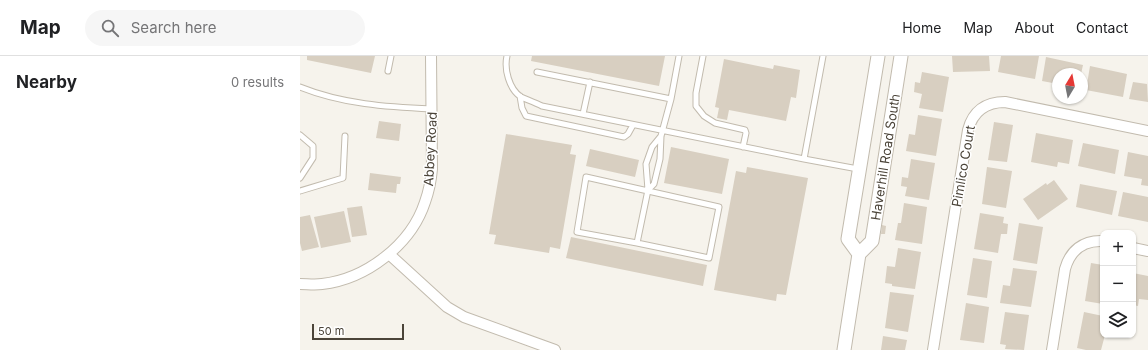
<!DOCTYPE html>
<meta charset="utf-8">
<style>
body{margin:0;font-family:Inter,sans-serif;background:#f6f6f6;color:#202124}
.controls{position:absolute;right:12px;bottom:12px;display:grid;overflow:hidden;border-radius:8px;box-shadow:0 1px 3px #0004}
.controls button{width:36px;height:36px;display:grid;place-items:center;padding:0;border:0;border-bottom:1px solid #e0e0e0;background:#fff;color:#202124;font:20px sans-serif}
.compass{position:absolute;left:752px;top:12px;width:36px;height:36px;border-radius:50%;background:#fff;box-shadow:0 1px 3px #0004;rotate:10deg}
.scale{position:absolute;left:12px;bottom:10px;width:92px;box-sizing:border-box;padding-left:4px;border:2px solid #4b4439;border-top:0;font-size:11px;line-height:14px;white-space:nowrap;color:#4b4439;-webkit-text-stroke:3px #fff;paint-order:stroke}
.list{margin:0;padding:0;list-style:none}
h2{display:flex;justify-content:space-between;align-items:center;height:52px;margin:0;padding:0 16px;font-size:17px}
h2 small{font-size:13px;font-weight:400;color:#757577}
.icon{flex:none;width:22px;height:22px;fill:none;stroke:currentColor;stroke-width:2;stroke-linecap:round;stroke-linejoin:round}
.map{position:relative;flex:none;width:848px;height:294px;overflow:hidden}
header{display:flex;align-items:center;gap:24px;box-sizing:border-box;height:56px;padding:0 20px;background:#fff;border-bottom:1px solid #e0e0e0}
header strong{font-size:19px}
nav{display:flex;gap:22px;margin-inline-start:auto;font-size:14px}
.search{width:280px;height:36px;background:#f6f6f6;display:flex;align-items:center;gap:10px;box-sizing:border-box;padding:0 14px;border-radius:22px;color:#757577;font-size:15px}
main{display:flex}
aside{flex:1;background:#fff}
.map>svg:first-child{display:block}
.building{fill:#d8cfc1}
.lines{fill:none;stroke-linecap:round;stroke-linejoin:round}
.service-casing{stroke:#c2bbae;stroke-width:7}
.minor-casing{stroke:#c2bbae;stroke-width:12}
.tertiary-casing{stroke:#c2bbae;stroke-width:15}
.service{stroke:#fff;stroke-width:5}
.minor{stroke:#fff;stroke-width:10}
.tertiary{stroke:#fff;stroke-width:13}
.labels{text-anchor:middle;stroke-width:3;stroke-linejoin:round;paint-order:stroke}
.street-label{font-size:13px;fill:#4b4439;stroke:#fff}
</style>
<header>
<strong>Map</strong>
<div class="search"><svg class="icon" aria-label="search" viewBox="0 0 24 24"><circle cx="10" cy="10" r="6"/><path d="M15 15l6 6"/></svg>Search here</div>
<nav><a>Home</a><a>Map</a><a>About</a><a>Contact</a></nav>
</header>
<main>
<aside>
<h2>Nearby<small>0 results</small></h2>
<ul class="list">
</ul>
</aside>
<div class="map">
<svg width="848" height="294" viewBox="0 0 848 294">
<rect width="100%" height="100%" fill="#f6f3ec"/>
<path class="building" d="M7 0H75L71 17 7 4Z
M232 0H365L359 30 231 5Z
M652 0H689L690 15 653 16Z
M701 0H739L735 23 698 16Z
M746 1 783 9 781 18H758V28L742 25Z
M424 3 473 13 474 9 500 14 496 42 491 41 486 65 429 54 427 64 417 62 419 52 415 51Z
M790 10 827 18 823 41 786 34Z
M622 16 649 21 643 56 619 52 622 38 614 36 615 26 620 27Z
M847 25 848 46 829 43 833 26 847 28Z
M618 59 642 63 636 100 606 95 609 78 615 79Z
M79 65 101 68 99 85 76 82Z
M694 66 713 69 707 106 688 104Z
M736 77 773 84 769 108 758 106 757 111 731 106Z
M206 78 272 89 270 98 276 99 260 193 250 191 249 197 194 188 196 179 189 178Z
M783 87 819 94 815 118 778 110Z
M371 91 429 103 422 138 364 127Z
M290 93 339 104 335 121 286 110Z
M828 96 848 100V130L841 129 842 123 824 120Z
M611 103 635 107 629 144 605 140 607 131 601 130 602 121 608 122Z
M447 111 508 122 486 239 477 238 476 245 414 234 436 115 446 117Z
M687 111 712 115 706 152 682 148Z
M70 117 101 121 100 128H97L96 137 68 134Z
M754 124 768 143 738 164 723 143 746 127 747 129Z
M780 128 817 135 812 159 776 151Z
M823 136 848 141V166L818 160Z
M604 147 627 151 622 188 595 184 598 167H601Z
M62 150 67 179 52 181 47 152Z
M44 155 51 186 21 192 14 161Z
M680 157 704 161 703 167 708 168 707 178H701L698 197 674 193Z
M10 159 19 191 2 195 0 187V161Z
M719 167 743 171 737 208 713 204Z
M582 169 586 170 585 178H581Z
M271 181 407 209 403 230 266 202Z
M598 192 621 196 615 233 592 230V228L585 227 587 210 595 211Z
M673 202 692 205 687 242 667 239Z
M791 207 803 209V248L785 245Z
M713 212 737 215 731 251 700 247 703 229 710 230Z
M833 217 848 220V244L839 243 838 250 833 249Z
M590 236 614 239 608 276 585 272Z
M666 247 689 251 684 287 660 284Z
M705 256 729 259 724 294 705 293 706 289 700 288Z
M784 256 803 260V279H805L801 294H786L777 292Z
M583 280 607 284 605 294H581Z"/>
<g class="lines">
<defs>
<path id="service" d="M207 0C204 13 209 33 221 41 228 44 236 47 242 50L504 103 523 0
M403 0 396 37V50L404 60 415 67 445 74 446 77 443 91
M88 15 91 0
M237 16 371 43
M0 31C42 48 87 51 132 53
M220 40 222 52 226 60 324 81 328 78 333 69
M283 58 290 26
M0 79 13 90V102L0 122
M504 103 558 113
M348 134 354 128 360 103 361 80 371 43 379 0
M0 135 43 122 45 80
M337 187 277 176 286 121 419 151 409 202 337 187 348 134 346 108 352 91 361 80"/>
<path id="minor" d="M833 192 848 195
M89 198 147 251 164 261 255 294
M0 228C7 228 15 229 22 228 66 223 111 189 125 146 129 135 131 124 132 113L131 0
M633 294 668 74C673 55 686 46 705 46L848 75
M752 294 765 213C770 195 783 184 803 185"/>
<path id="tertiary" d="M559 198 548 183 578 0
M544 294 559 198 572 185 601 0"/>
</defs>
<use href="#service" class="service-casing"/>
<use href="#minor" class="minor-casing"/>
<use href="#tertiary" class="tertiary-casing"/>
<use href="#service" class="service"/>
<use href="#minor" class="minor"/>
<use href="#tertiary" class="tertiary"/>
</g>
<g class="labels">
<g class="street-label">
<text transform="translate(130 93) rotate(-87)" y="5">Abbey Road</text>
<text transform="translate(585 101) rotate(-81)" y="5">Haverhill Road South</text>
<text transform="translate(663 110) rotate(-80)" y="5">Pimlico Court</text>
</g>
</g>
</svg>
<div class="controls">
<button>+</button>
<button>−</button>
<button><svg class="icon" aria-label="layers" viewBox="0 0 24 24"><path d="M12 4l9 5-9 5-9-5zM3 14l9 5 9-5"/></svg></button>
</div>
<svg class="compass" viewBox="-18 -18 36 36"><path d="M0-13l5 13h-10z" fill="#e53935"/><path d="M0 13l5-13h-10z" fill="#757577"/></svg>
<div class="scale">50 m</div>
</div>
</main>
